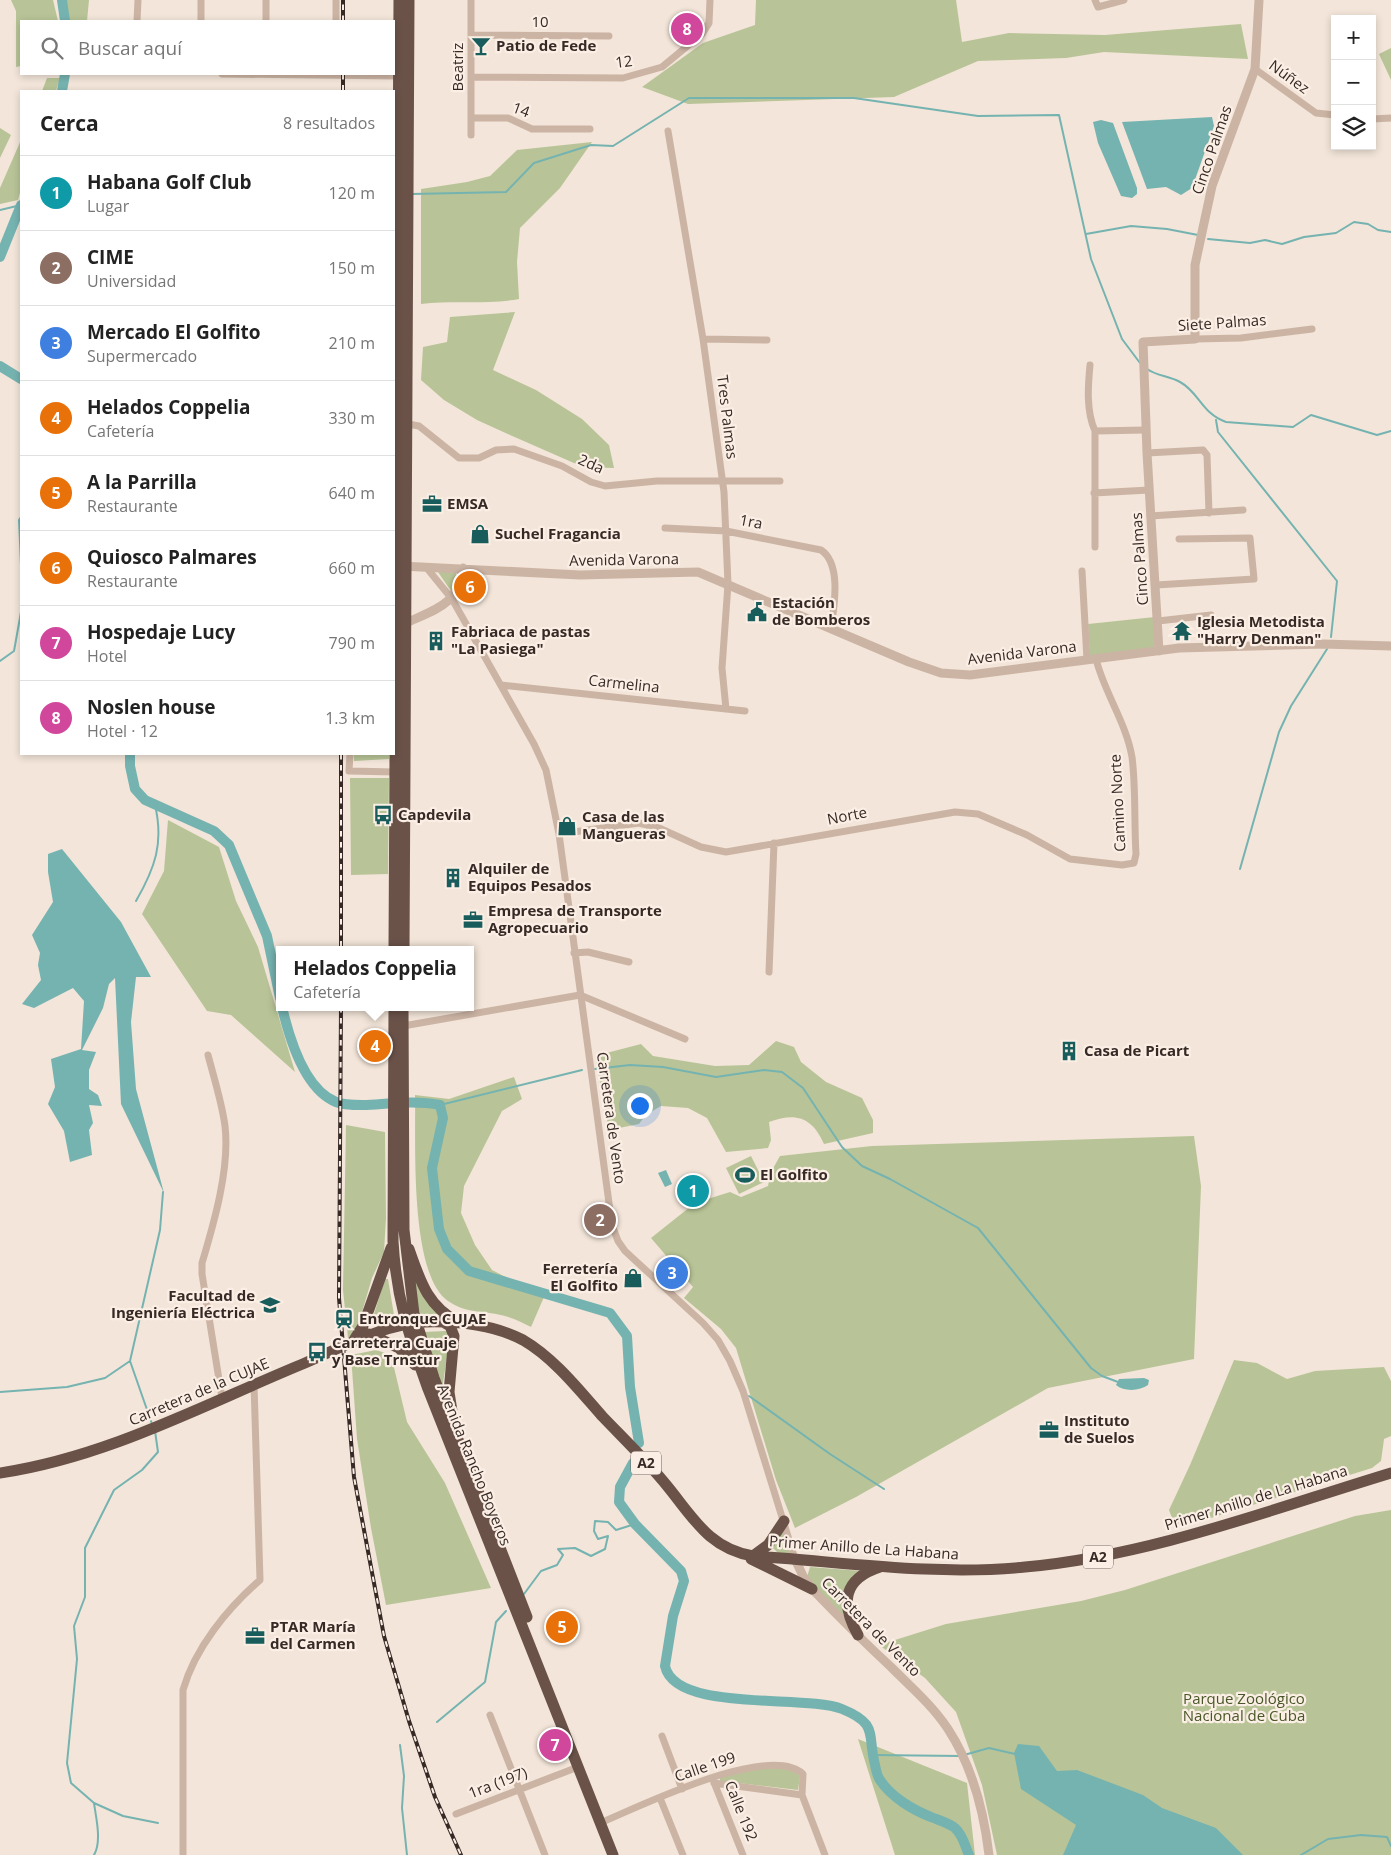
<!DOCTYPE html>
<html lang="es">
<meta charset="utf-8">
<style>
body{margin:0;font-family:"Open Sans",sans-serif;background:#f2f2f2;color:#222}
.controls{position:absolute;right:15px;top:15px;display:grid;overflow:hidden;border-radius:0px;box-shadow:0 2px 8px #0003}
.controls button{width:45px;height:45px;display:grid;place-items:center;padding:0;border:0;border-bottom:1px solid #e0e0e0;background:#fff;color:#222;font:25px sans-serif}
.you{position:absolute;left:639px;top:1105px;width:18px;height:18px;margin:-12px;border:4px solid #fff;border-radius:50%;background:#1a73e8;box-shadow:0 0 0 8px #1a73e833}
.badge{display:grid;place-items:center;width:32px;height:32px;border-radius:50%;background:#0b8043;color:#fff;font-size:16px;font-weight:700}
.pin{position:absolute;translate:-50% -50%;border:2px solid #fff;box-shadow:0 1px 5px #0006}
.popup{position:absolute;left:276px;top:946px;width:198px;height:65px;box-sizing:border-box;display:grid;place-content:center;border-radius:0px;background:#fff;filter:drop-shadow(0 1px 4px #0005);font-size:16px;white-space:nowrap;color:#767676}
.popup b{font-size:19px;color:#222}
.popup::after{content:'';position:absolute;left:50%;top:100%;margin-left:-10px;border:10px solid transparent;border-top-color:#fff}
.list{margin:0;padding:0;list-style:none}
h2{display:flex;justify-content:space-between;align-items:center;height:65px;margin:0;padding:0 20px;font-size:21px}
h2 small{font-size:16px;font-weight:400;color:#767676}
.list li{display:grid;grid-template-columns:32px 1fr auto;gap:15px;align-items:center;box-sizing:border-box;height:75px;padding:0 20px;border-top:1px solid #e0e0e0}
.list b{display:block;font-size:19px;white-space:nowrap}
.list p{margin:0;font-size:16px;white-space:nowrap;color:#767676}
.list em{font-size:16px;font-style:normal;color:#767676}
.icon{flex:none;width:28px;height:28px;fill:none;stroke:currentColor;stroke-width:2;stroke-linecap:round;stroke-linejoin:round}
.map{position:relative;flex:none;width:1391px;height:1855px;overflow:hidden}
.search{position:absolute;background:#fff;box-shadow:0 2px 8px #0003;left:20px;top:20px;width:375px;height:55px;display:flex;align-items:center;gap:12px;box-sizing:border-box;padding:0 18px;border-radius:0px;color:#767676;font-size:19px}
.panel{position:absolute;background:#fff;box-shadow:0 2px 8px #0003;left:20px;top:90px;width:375px;height:665px;border-radius:0px}
.map>svg:first-child{display:block}
.green{fill:#b8c497}
.water{fill:#75b3b1}
.lines{fill:none;stroke-linecap:round;stroke-linejoin:round}
.stream{stroke:#75b3b1;stroke-width:2}
.river{stroke:#75b3b1;stroke-width:10}
.minor{stroke:#ccb4a4;stroke-width:7}
.tertiary{stroke:#ccb4a4;stroke-width:9}
.trunk{stroke:#6a5249;stroke-width:11}
.rail-casing{stroke:#372a26;stroke-width:4}
.rail{stroke:#fbefe5;stroke-width:2;stroke-dasharray:5.5;stroke-linecap:butt}
.labels{text-anchor:middle;stroke-width:4.5;stroke-linejoin:round;paint-order:stroke}
.shield{fill:#fbefe5;stroke:#72655f;stroke-width:1}
.shield-label{font-size:14px;font-weight:bold;fill:#372a26}
.street-label{font-size:15px;fill:#372a26;stroke:#fbefe5}
.poi-label{font-size:15px;font-weight:bold;fill:#372a26;stroke:#fbefe5;text-anchor:start}
.park-label{font-size:15px;fill:#495728;stroke:#fbefe5}
</style>
<div class="map">
<svg width="1391" height="1855" viewBox="0 0 1391 1855">
<rect width="100%" height="100%" fill="#f3e5d9"/>
<path class="green" d="M11 0H53L58 21H21V66L16 67V11Z
M64 0H89L87 21H67Z
M756 0H956L962 42 1009 33 1105 35 1241 24 1248 59 1104 52 1066 58 978 61 894 97 688 104 642 87 703 43 755 25Z
M1391 48V80L1379 54Z
M47 78H60L56 91H42Z
M0 128 11 135 0 158Z
M21 140V189L18 200 0 204V188Z
M592 142 560 188 520 228 517 262 519 299C486 305 454 300 421 304V189L467 182 490 176 517 150Z
M515 312 493 370 536 390 582 419 609 445 614 468 583 467 510 435 477 420 444 400 421 380 423 347 447 342 450 317Z
M457 571 451 591 438 572Z
M1155 617 1156 644 1153 648 1090 657 1088 624Z
M354 754H389V759L354 761Z
M350 778H389L388 874 351 875Z
M168 820 219 847 236 901 258 947 295 1072 231 1015 207 1011 142 914 164 871Z
M776 1041 794 1047 801 1062 826 1082 862 1098 873 1120V1133L824 1144C812 1117 796 1112 769 1122L771 1140 768 1148 726 1152 707 1118 688 1108 661 1106 646 1115 639 1124 609 1130 595 1056 641 1044 653 1056 715 1066 749 1065Z
M514 1077 522 1099 502 1111 464 1186 461 1213 475 1245 492 1270 544 1297 531 1327C520 1321 508 1316 496 1314 479 1311 463 1312 448 1301 409 1274 416 1142 415 1095L449 1099Z
M346 1125 385 1132 386 1218 384 1252 372 1278 357 1329 348 1338 343 1290Z
M1194 1136 1201 1186 1194 1359 1048 1388 856 1497 795 1528 776 1480 736 1348 721 1329 684 1298 693 1287 651 1238 695 1203 730 1192 741 1197 768 1186 771 1172 780 1156 872 1146Z
M751 1156 764 1182 739 1194 726 1168Z
M385 1279H388L395 1321 377 1327 374 1325V1314Z
M416 1280 442 1314H419L414 1294Z
M445 1331 451 1332 442 1389 424 1332Z
M376 1350 391 1355 407 1422 445 1483 491 1588 386 1605 371 1528 357 1439 351 1355Z
M1234 1360 1257 1363 1287 1379 1315 1371 1384 1367 1391 1381V1436L1384 1439 1381 1461 1372 1468 1185 1526 1174 1523 1169 1510 1190 1465Z
M1391 1510V1855H997L982 1785 956 1712 925 1678 879 1645 946 1624 1081 1601 1125 1590 1355 1516Z
M783 1530 792 1555H780L773 1548V1544Z
M810 1567 862 1571C842 1588 839 1595 845 1621L807 1577Z
M858 1739 967 1783 975 1855H895Z
M775 1768 794 1770 800 1776 798 1790 720 1781V1778L752 1769Z"/>
<path class="water" d="M1212 117 1214 126 1192 188 1181 195 1166 187 1147 189 1122 122Z
M1101 120 1113 123 1137 188V194L1132 198 1121 196 1098 143 1093 122Z
M62 849 121 922 151 977H136L131 1022 136 1089 164 1193 121 1104 115 978 109 984 103 1008 82 1050 96 1052 89 1070V1089L98 1095 102 1106 89 1105 93 1123 89 1130 92 1155 70 1162 64 1131 48 1104 55 1087 51 1059 81 1049 84 1001 73 988 34 1008 22 1004 41 980 38 965 40 953 32 935 53 902 48 872V854Z
M666 1170 672 1184 665 1187 658 1173Z
M1144 1378 1149 1380 1148 1385C1140 1391 1124 1392 1116 1385L1119 1379Z
M1018 1744 1039 1746 1057 1771 1077 1770 1143 1795 1162 1808 1216 1828 1243 1855H1063L1076 1825 1021 1789 1014 1753Z"/>
<g class="lines">
<path class="stream" d="M412 194 506 192 534 163 591 145 613 146 689 98H854L978 116 1059 115 1091 259 1122 339 1140 363
M0 210 21 205
M1086 234 1131 226 1167 229 1198 235
M1208 239 1250 243 1265 240 1282 244 1304 237 1336 233 1354 222 1368 224 1378 230 1391 232
M1147 369C1157 376 1169 376 1180 382 1199 392 1202 414 1226 422L1293 427 1311 415 1377 435 1391 431
M1216 420 1218 432 1337 581 1331 637
M21 517 19 520 21 564
M0 661 14 651 21 612
M1240 869 1279 732 1291 706 1327 649
M136 901C155 868 164 843 155 805
M595 1069 630 1065 663 1067 716 1077 764 1070 782 1072 803 1088 842 1147 862 1166 890 1179 978 1228 1091 1368 1102 1376 1118 1382
M440 1105 582 1070
M0 1392 67 1387 105 1378 130 1361
M749 1396 830 1454 884 1489
M152 1424 130 1361 160 1230 163 1192
M155 1431 158 1452 142 1470 114 1490 85 1548V1597L74 1626 77 1659 67 1763 71 1783 94 1803 123 1816 158 1823
M524 1594 541 1571 557 1565 563 1555 558 1549 575 1548 591 1556 605 1549 608 1536 598 1539 594 1531 595 1521 608 1522 616 1530 635 1524
M437 1722 485 1682 496 1622 506 1611
M400 1745 404 1776 402 1808 407 1855
M873 1755 960 1756
M964 1755 989 1748 1015 1754
M94 1803C96 1818 102 1841 94 1855
M1301 1855 1328 1839 1361 1835 1387 1837 1391 1846"/>
<path class="river" d="M62 0 65 21
M62 91 65 74
M0 257 21 205
M0 366 21 379
M130 754V766L135 789 145 800 214 831 229 845 267 936 280 998
M282 1007C289 1037 304 1089 336 1102 343 1105 355 1105 363 1105 388 1104 414 1100 440 1105L443 1118 432 1168 439 1229 447 1249 469 1271 610 1313 627 1336 630 1387 639 1443
M633 1463 620 1487 619 1502 635 1524 681 1571 684 1581 673 1616 665 1666C675 1713 806 1694 842 1709 879 1724 867 1734 875 1765 876 1770 877 1776 880 1780 891 1797 913 1810 931 1817 938 1820 949 1823 955 1828 963 1835 965 1846 969 1855"/>
<path class="minor" d="M266 0V21
M336 0V21
M1095 0 1098 7 1124 0
M137 21 138 0
M201 21V0
M472 35 609 36
M1255 69 1316 113 1335 115
M222 74 399 76
M471 77 623 78 662 67 702 34 709 23 710 0
M471 118H508L532 129H590
M1372 119 1391 118
M668 131 703 339 724 492 728 584 722 668 726 709
M471 135V0
M703 339 767 340
M1195 339 1241 338 1312 329
M1090 365C1088 386 1086 411 1095 431V547
M408 424 419 426 459 458H479L496 450 514 449 562 466 591 482 605 486 657 481H780
M1095 431 1145 430
M1147 453 1203 450 1207 455 1209 513
M1094 493 1149 490
M1150 516 1243 510
M665 528 726 531 821 550C842 564 834 607 831 629
M426 567 452 599 534 744 546 770 559 834 612 1225 618 1241 625 1251 703 1323 718 1340 730 1361 743 1391 795 1559
M1082 571 1087 660
M1156 585 1254 579 1250 538 1179 539
M1158 621 1211 615
M501 685 745 711
M350 754 349 771 395 772
M559 834 639 823 659 828 701 847 726 852 955 812 978 814 1027 835 1070 859 1122 865 1134 863 1136 854C1134 822 1136 788 1132 757 1126 722 1104 692 1096 659
M574 953 588 952 629 962
M769 972 774 843
M403 1026 580 995 685 1039
M208 1055C214 1078 222 1103 225 1126 230 1168 214 1223 202 1263V1274L222 1398
M490 1715 545 1855
M662 1736 682 1789
M713 1780 743 1855
M714 1783 802 1795
M660 1798 683 1855
M456 1814 578 1767
M600 1823C639 1807 769 1742 803 1774L802 1795 825 1855
M183 1855V1690C195 1648 227 1609 260 1580L254 1384"/>
<path class="tertiary" d="M401 566 580 575 698 572 909 662 941 673 970 675 1179 648 1323 644 1391 646
M406 623C436 609 458 605 463 568
M1159 651 1147 453 1143 342 1195 339V265L1212 186 1255 69 1259 0
M795 1559 803 1576 812 1589C838 1616 864 1642 891 1667 911 1687 932 1705 948 1729 972 1766 984 1812 989 1855"/>
<path class="trunk" d="M394 950 399 0
M404 950 409 0
M394 1007 393 1241C396 1297 409 1337 428 1389L613 1855
M403 1007 404 1230 414 1314 434 1378 527 1617
M409 1249C420 1280 427 1306 458 1322
M443 1322 450 1326 454 1336 449 1392 452 1411
M369 1334 399 1348 415 1365
M352 1343 363 1326 391 1248
M0 1473C108 1457 205 1404 305 1363 340 1348 387 1323 425 1322 457 1321 494 1325 523 1340 554 1358 579 1390 602 1416 624 1439 648 1462 668 1487 694 1519 710 1549 753 1556 844 1562 935 1576 1025 1567 1149 1556 1272 1509 1391 1473
M753 1556 768 1545 784 1521
M751 1559 812 1589
M858 1635C840 1603 843 1579 880 1567"/>
<defs>
<path id="rail" d="M343 21V0
M343 74V91
M341 754V950
M341 1007 339 1298 354 1477 384 1636 409 1721 435 1797 461 1855"/>
</defs>
<use href="#rail" class="rail-casing"/>
<use href="#rail" class="rail"/>
</g>
<defs>
<symbol id="bar-bare" viewBox="-9 -9 18 18"><path d="M-6-5H6L.8 .8V4.5H3.5V6h-7V4.5H-.8V.8Z" fill="#185c5c" stroke="#fbefe5" stroke-width="2.5" paint-order="stroke"/></symbol>
<symbol id="office-bare" viewBox="-9 -9 18 18"><path d="M-6-3h4V-5.5h4V-3h4V5H-6ZM-1-4.5V-3h2v-1.5ZM-6 0V1H6V0Z" fill="#185c5c" stroke="#fbefe5" stroke-width="2.5" paint-order="stroke"/></symbol>
<symbol id="shop-bare" viewBox="-9 -9 18 18"><path d="M-5-2.5h2.3a2.7 3.5 0 0 1 5.4 0H5L5.5 6h-11ZM-1.5-2.5h3a1.5 2.3 0 0 0-3 0Z" fill="#185c5c" stroke="#fbefe5" stroke-width="2.5" paint-order="stroke"/></symbol>
<symbol id="civic-bare" viewBox="-9 -9 18 18"><path d="M-.6-6.5H3V-4.5H.6V-3L4-1V1h2V6H-6V1h2V-1L-.6-3ZM-1.2 2.5V6h2.4V2.5Z" fill="#185c5c" stroke="#fbefe5" stroke-width="2.5" paint-order="stroke"/></symbol>
<symbol id="temple-bare" viewBox="-9 -9 18 18"><path d="M0-6L5-2H3V0L6.5 2.5H4V6H1.5V3h-3V6H-4V2.5H-6.5L-3 0V-2H-5Z" fill="#185c5c" stroke="#fbefe5" stroke-width="2.5" paint-order="stroke"/></symbol>
<symbol id="building-bare" viewBox="-9 -9 18 18"><path d="M-4-6H4V6H1V3H-1V6H-4ZM-2.5-4.3h1.7v1.8h-1.7ZM.8-4.3h1.7v1.8H.8ZM-2.5-1h1.7V.8h-1.7ZM.8-1h1.7V.8H.8Z" fill="#185c5c" stroke="#fbefe5" stroke-width="2.5" paint-order="stroke"/></symbol>
<symbol id="bus-bare" viewBox="-9 -9 18 18"><path d="M-5-6H5V4H4V6H2V4H-2V6H-4V4H-5ZM-3.5-4V0h7V-4ZM-3.5 1.2v1.5H-2V1.2ZM2 1.2v1.5H3.5V1.2Z" fill="#185c5c" stroke="#fbefe5" stroke-width="2.5" paint-order="stroke"/></symbol>
<symbol id="stadium-bare" viewBox="-9 -9 18 18"><path d="M0-5a6.5 5 0 1 0 0 10a6.5 5 0 1 0 0-10ZM-3.5-1.8h7v3.6h-7Z" fill="#185c5c" stroke="#fbefe5" stroke-width="2.5" paint-order="stroke"/></symbol>
<symbol id="university-bare" viewBox="-9 -9 18 18"><path d="M0-5L7-2L0 1L-7-2ZM-4 1L0 2.5L4 1V4Q0 6-4 4Z" fill="#185c5c" stroke="#fbefe5" stroke-width="2.5" paint-order="stroke"/></symbol>
<symbol id="station-bare" viewBox="-9 -9 18 18"><path d="M-3-6H3Q5-6 5-4V2Q5 4 3 4L4.5 6H3L1.5 4h-3L-3 6H-4.5L-3 4Q-5 4-5 2V-4Q-5-6-3-6ZM-3.5-4v3h7v-3ZM-3.5 1v1.5H-2V1ZM2 1v1.5H3.5V1Z" fill="#185c5c" stroke="#fbefe5" stroke-width="2.5" paint-order="stroke"/></symbol>
</defs>
<g fill-rule="evenodd">
<use href="#bar-bare" x="467" y="32" width="28" height="28"/>
<use href="#office-bare" x="418" y="490" width="28" height="28"/>
<use href="#shop-bare" x="466" y="520" width="28" height="28"/>
<use href="#civic-bare" x="743" y="598" width="28" height="28"/>
<use href="#temple-bare" x="1168" y="617" width="28" height="28"/>
<use href="#building-bare" x="422" y="627" width="28" height="28"/>
<use href="#bus-bare" x="369" y="801" width="28" height="28"/>
<use href="#shop-bare" x="553" y="812" width="28" height="28"/>
<use href="#building-bare" x="439" y="864" width="28" height="28"/>
<use href="#office-bare" x="459" y="906" width="28" height="28"/>
<use href="#building-bare" x="1055" y="1037" width="28" height="28"/>
<use href="#stadium-bare" x="731" y="1161" width="28" height="28"/>
<use href="#shop-bare" x="619" y="1264" width="28" height="28"/>
<use href="#university-bare" x="256" y="1291" width="28" height="28"/>
<use href="#station-bare" x="330" y="1305" width="28" height="28"/>
<use href="#bus-bare" x="303" y="1338" width="28" height="28"/>
<use href="#office-bare" x="1035" y="1416" width="28" height="28"/>
<use href="#office-bare" x="241" y="1622" width="28" height="28"/>
</g>
<g class="labels">
<g class="shield">
<rect x="631" y="1451.5" width="30" height="23" rx="4"/>
<rect x="1083" y="1545.5" width="30" height="23" rx="4"/>
</g>
<g class="shield-label">
<text x="646" y="1468">A2</text>
<text x="1098" y="1562">A2</text>
</g>
<g class="street-label">
<text x="540" y="27">10</text>
<text transform="translate(624 62) rotate(-7)" y="5">12</text>
<text transform="translate(458 67) rotate(-90)" y="5">Beatriz</text>
<text transform="translate(1289 77) rotate(36)" y="5">Núñez</text>
<text transform="translate(521 110) rotate(20)" y="5">14</text>
<text transform="translate(1212 150) rotate(-71)" y="5">Cinco Palmas</text>
<text transform="translate(1222 323) rotate(-4)" y="5">Siete Palmas</text>
<text transform="translate(727 417) rotate(83)" y="5">Tres Palmas</text>
<text transform="translate(591 464) rotate(24)" y="5">2da</text>
<text transform="translate(751 522) rotate(11)" y="5">1ra</text>
<text transform="translate(1140 559) rotate(-94)" y="5">Cinco Palmas</text>
<text transform="translate(624 560) rotate(-1)" y="5">Avenida Varona</text>
<text transform="translate(1022 653) rotate(-7)" y="5">Avenida Varona</text>
<text transform="translate(624 684) rotate(6)" y="5">Carmelina</text>
<text transform="translate(1118 803) rotate(-93)" y="5">Camino Norte</text>
<text transform="translate(847 816) rotate(-11)" y="5">Norte</text>
<text transform="translate(611 1118) rotate(82)" y="5">Carretera de Vento</text>
<text transform="translate(199 1392) rotate(-23)" y="5">Carretera de la CUJAE</text>
<text transform="translate(474 1465) rotate(68)" y="5">Avenida Rancho Boyeros</text>
<text transform="translate(1256 1498) rotate(-17)" y="5">Primer Anillo de La Habana</text>
<text transform="translate(864 1548) rotate(4)" y="5">Primer Anillo de La Habana</text>
<text transform="translate(871 1627) rotate(45)" y="5">Carretera de Vento</text>
<text transform="translate(705 1767) rotate(-19)" y="5">Calle 199</text>
<text transform="translate(498 1783) rotate(-21)" y="5">1ra (197)</text>
<text transform="translate(741 1811) rotate(68)" y="5">Calle 192</text>
</g>
<g class="poi-label">
<text x="496" y="51">Patio de Fede</text>
<text x="447" y="509">EMSA</text>
<text x="495" y="539">Suchel Fragancia</text>
<text x="772" y="608">Estación<tspan x="772" dy="17">de Bomberos</tspan></text>
<text x="1197" y="627">Iglesia Metodista<tspan x="1197" dy="17">"Harry Denman"</tspan></text>
<text x="451" y="637">Fabriaca de pastas<tspan x="451" dy="17">"La Pasiega"</tspan></text>
<text x="398" y="820">Capdevila</text>
<text x="582" y="822">Casa de las<tspan x="582" dy="17">Mangueras</tspan></text>
<text x="468" y="874">Alquiler de<tspan x="468" dy="17">Equipos Pesados</tspan></text>
<text x="488" y="916">Empresa de Transporte<tspan x="488" dy="17">Agropecuario</tspan></text>
<text x="1084" y="1056">Casa de Picart</text>
<text x="760" y="1180">El Golfito</text>
<text x="618" y="1274" text-anchor="end">Ferretería<tspan x="618" dy="17">El Golfito</tspan></text>
<text x="255" y="1301" text-anchor="end">Facultad de<tspan x="255" dy="17">Ingeniería Eléctrica</tspan></text>
<text x="359" y="1324">Entronque CUJAE</text>
<text x="332" y="1348">Carreterra Cuaje<tspan x="332" dy="17">y Base Trnstur</tspan></text>
<text x="1064" y="1426">Instituto<tspan x="1064" dy="17">de Suelos</tspan></text>
<text x="270" y="1632">PTAR María<tspan x="270" dy="17">del Carmen</tspan></text>
</g>
<g class="park-label">
<text x="1244" y="1704">Parque Zoológico<tspan x="1244" dy="17">Nacional de Cuba</tspan></text>
</g>
</g>
</svg>
<div class="controls">
<button>+</button>
<button>−</button>
<button><svg class="icon" aria-label="layers" viewBox="0 0 24 24"><path d="M12 4l9 5-9 5-9-5zM3 14l9 5 9-5"/></svg></button>
</div>
<div class="you"></div>
<div class="pin badge" style="left:693px;top:1191px;background:#0f9aa8">1</div>
<div class="pin badge" style="left:600px;top:1220px;background:#8d6e63">2</div>
<div class="pin badge" style="left:672px;top:1273px;background:#3f7fe0">3</div>
<div class="pin badge" style="left:375px;top:1046px;background:#e8710a">4</div>
<div class="popup"><b>Helados Coppelia</b>Cafetería</div>
<div class="pin badge" style="left:562px;top:1627px;background:#e8710a">5</div>
<div class="pin badge" style="left:470px;top:587px;background:#e8710a">6</div>
<div class="pin badge" style="left:555px;top:1745px;background:#d1479c">7</div>
<div class="pin badge" style="left:687px;top:29px;background:#d1479c">8</div>
<div class="search"><svg class="icon" aria-label="search" viewBox="0 0 24 24"><circle cx="10" cy="10" r="6"/><path d="M15 15l6 6"/></svg>Buscar aquí</div>
<section class="panel">
<h2>Cerca<small>8 resultados</small></h2>
<ul class="list">
<li><span class="badge" style="background:#0f9aa8">1</span><div><b>Habana Golf Club</b><p>Lugar</p></div><em>120 m</em></li>
<li><span class="badge" style="background:#8d6e63">2</span><div><b>CIME</b><p>Universidad</p></div><em>150 m</em></li>
<li><span class="badge" style="background:#3f7fe0">3</span><div><b>Mercado El Golfito</b><p>Supermercado</p></div><em>210 m</em></li>
<li><span class="badge" style="background:#e8710a">4</span><div><b>Helados Coppelia</b><p>Cafetería</p></div><em>330 m</em></li>
<li><span class="badge" style="background:#e8710a">5</span><div><b>A la Parrilla</b><p>Restaurante</p></div><em>640 m</em></li>
<li><span class="badge" style="background:#e8710a">6</span><div><b>Quiosco Palmares</b><p>Restaurante</p></div><em>660 m</em></li>
<li><span class="badge" style="background:#d1479c">7</span><div><b>Hospedaje Lucy</b><p>Hotel</p></div><em>790 m</em></li>
<li><span class="badge" style="background:#d1479c">8</span><div><b>Noslen house</b><p>Hotel · 12</p></div><em>1.3 km</em></li>
</ul>
</section>
</div>
